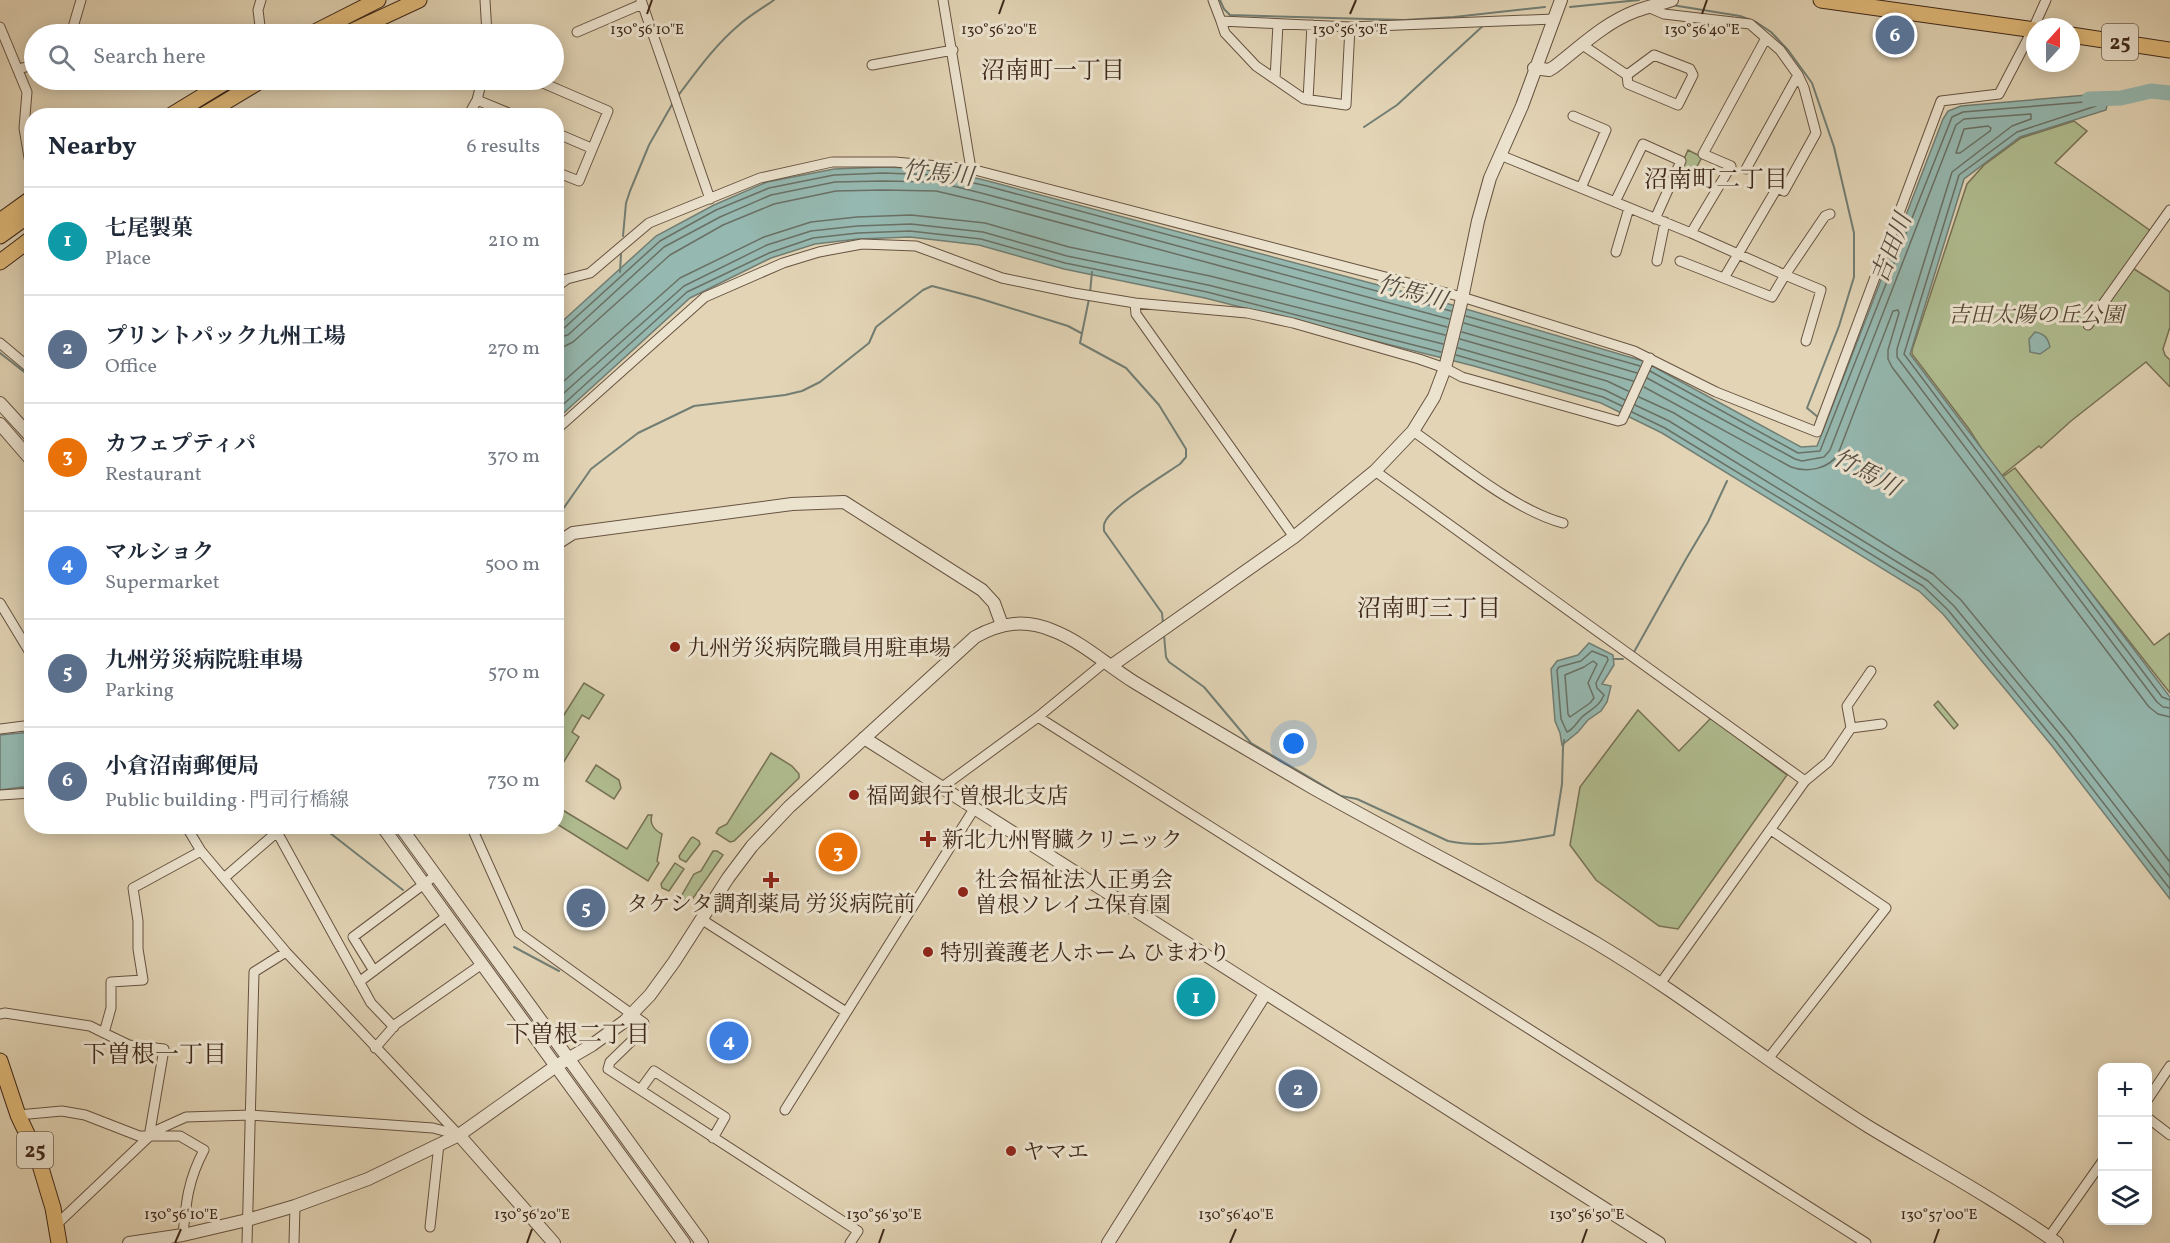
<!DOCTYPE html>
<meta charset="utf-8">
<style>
body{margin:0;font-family:Vollkorn,"Noto Serif JP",serif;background:#f6f6f7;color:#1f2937}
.controls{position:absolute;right:18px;bottom:18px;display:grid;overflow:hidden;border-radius:12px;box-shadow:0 3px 15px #0003}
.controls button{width:54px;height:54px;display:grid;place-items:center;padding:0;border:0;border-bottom:2px solid #e0e1e3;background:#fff;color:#1f2937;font:30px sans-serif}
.compass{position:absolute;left:2026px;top:18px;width:54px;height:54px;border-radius:50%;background:#fff;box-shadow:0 3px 15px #0003;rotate:21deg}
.you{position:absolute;left:1294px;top:744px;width:21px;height:21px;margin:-15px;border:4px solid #fff;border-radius:50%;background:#1a73e8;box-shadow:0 0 0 9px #1a73e833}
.badge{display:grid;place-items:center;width:39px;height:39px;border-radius:50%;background:#8f2418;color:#fff;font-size:20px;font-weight:700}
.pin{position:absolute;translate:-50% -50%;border:3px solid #fff;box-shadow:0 2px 6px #0006}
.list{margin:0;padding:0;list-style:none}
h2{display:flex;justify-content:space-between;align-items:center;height:78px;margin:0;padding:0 24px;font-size:26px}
h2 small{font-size:20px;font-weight:400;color:#747a83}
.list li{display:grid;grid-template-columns:39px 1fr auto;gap:18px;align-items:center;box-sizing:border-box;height:108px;padding:0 24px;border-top:2px solid #e0e1e3}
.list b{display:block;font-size:22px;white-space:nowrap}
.list p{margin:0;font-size:20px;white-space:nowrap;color:#747a83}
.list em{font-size:20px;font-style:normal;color:#747a83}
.icon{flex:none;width:33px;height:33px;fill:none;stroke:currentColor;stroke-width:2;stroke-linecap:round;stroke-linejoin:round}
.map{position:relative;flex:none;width:2170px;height:1243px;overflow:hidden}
.search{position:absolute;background:#fff;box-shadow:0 3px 15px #0003;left:24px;top:24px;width:540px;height:66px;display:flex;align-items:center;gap:15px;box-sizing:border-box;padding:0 21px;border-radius:33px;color:#747a83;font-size:22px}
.panel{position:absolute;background:#fff;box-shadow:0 3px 15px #0003;left:24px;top:108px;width:540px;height:726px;border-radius:24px}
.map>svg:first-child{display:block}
.green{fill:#b0bd90;stroke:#777255;stroke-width:1.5}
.water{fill:#95b8b0;stroke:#727e74;stroke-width:1.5}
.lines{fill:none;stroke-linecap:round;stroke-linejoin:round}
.shore{stroke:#6a7065;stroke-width:1.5}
.stream{stroke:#727e74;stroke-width:2}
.river{stroke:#95b8b0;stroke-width:15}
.minor-casing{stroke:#675341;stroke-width:11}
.tertiary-casing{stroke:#675341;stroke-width:14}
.primary-casing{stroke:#3e281a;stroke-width:17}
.minor{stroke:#ece3cf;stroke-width:9}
.tertiary{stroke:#ece3cf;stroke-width:12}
.primary{stroke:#e1ba7a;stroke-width:15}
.ticks{fill:none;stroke:#3e281a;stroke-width:2}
.poi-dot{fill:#8f2418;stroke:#ece3cf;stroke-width:2}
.labels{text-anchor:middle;stroke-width:6;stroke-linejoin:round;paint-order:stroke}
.shield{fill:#ece3cf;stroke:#726050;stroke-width:1.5}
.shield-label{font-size:21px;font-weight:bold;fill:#3e281a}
.park-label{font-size:22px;font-style:italic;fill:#554632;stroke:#ece3cf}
.poi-label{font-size:22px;fill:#3e281a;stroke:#ece3cf;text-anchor:start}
.neighbourhood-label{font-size:24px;fill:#3e281a;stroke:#ece3cf}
.water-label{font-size:24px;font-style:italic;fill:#544c40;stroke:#ece3cf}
.ticks-label{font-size:15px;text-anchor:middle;fill:#3e281a;stroke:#ece3cf;stroke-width:6;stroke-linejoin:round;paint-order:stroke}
</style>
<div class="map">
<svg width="2170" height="1243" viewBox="0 0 2170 1243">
<rect width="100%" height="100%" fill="#e2d4b5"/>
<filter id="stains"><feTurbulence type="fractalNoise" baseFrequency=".00333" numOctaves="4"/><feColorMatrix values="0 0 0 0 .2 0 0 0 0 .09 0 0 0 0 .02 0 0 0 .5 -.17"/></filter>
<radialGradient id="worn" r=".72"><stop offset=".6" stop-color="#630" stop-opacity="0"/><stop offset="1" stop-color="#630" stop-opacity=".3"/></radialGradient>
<path class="green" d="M2074 121 2087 131 2055 163 2155 234 2131 267 2170 292V327L2163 349 2165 355 2170 360V387L2146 362 2071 421 2041 448 2039 446 2000 477 1969 429 1912 354V350L1967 184 1984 165 2021 138Z
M1688 150 1702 157 1694 172 1681 166Z
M2015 468 2154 645 2170 633V693L2001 478Z
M584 683 604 695 589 719 582 715 572 732 579 737 560 768 557 766V726Z
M1938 701 1958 725 1954 729 1934 705Z
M1638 710 1679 751 1711 718 1787 775 1678 929 1659 926 1596 880 1570 845 1580 787Z
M771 753 792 766 799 774V778L734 841 730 842 716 833 719 828 727 824Z
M596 765 619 780 621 788 614 799 586 781Z
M556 806 627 849 648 815H652C649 823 654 830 662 834L657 861 659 863 648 881 557 824Z
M693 837 699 841 700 844 686 862 680 859 679 856 691 838Z
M713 851H717L723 855 689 904 683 900 682 895 694 874 701 871Z
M675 863 684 869 669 891 662 888 661 884Z"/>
<path class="water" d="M2110 93 2106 110 2020 137 1964 179 1910 354 2170 697V899L2053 747 1943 614 1919 591 1662 433 1601 403 1474 366 1205 298 1064 269 979 245 910 237 858 239 815 244 771 258 690 298 557 419 556 327 656 236 714 205 767 182 834 169 883 167 939 169 988 181 1442 302 1643 361 1801 447 1817 446 1943 119 1948 111 1961 106Z
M2035 332C2045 334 2048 338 2050 347L2040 354 2030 352 2029 339Z
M1589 643 1613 655 1614 665 1602 684 1611 686 1607 702 1601 711 1588 720 1578 732 1562 745 1560 733 1555 721 1551 669 1557 661 1578 655Z
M31 732V786L0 790V735Z"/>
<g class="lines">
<path class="shore" d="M1988 126 1991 128 1990 131 1960 153H1956L1964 129Z
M1466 316 1640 366
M1464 323 1637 373
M556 331 563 329 660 241 716 210 769 188 834 175 883 173 938 175 987 186 1451 311
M1462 332 1633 381
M556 338 568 335 664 247 720 217 771 195 835 182 883 181 937 182 985 194 1449 319
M1460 339 1607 381 1628 391
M556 347 565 346 573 342 670 255 723 225 774 204 836 191 883 190 936 191 983 202 1447 327
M1458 348 1605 390 1625 400
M1456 355 1603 397 1622 406
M1650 371 1798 453 1820 451 1952 117 1963 112 2097 101 2098 104 2096 106 2017 132 1959 175 1904 354 2162 697 2170 700
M1647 378 1795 459 1802 461 1824 457 1830 450 1956 125 1964 119 2031 114V119L2012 126 1952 172 1897 349V357L2157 702 2163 707 2170 708
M1644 387 1791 467C1807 473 1829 469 1838 454L1893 311 1898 310 1899 313 1888 350V359L1892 367 2149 707 2158 714 2170 717
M556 388 680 278 764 237 811 222 857 217 911 215 985 223 1069 247 1210 276 1445 335
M1639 397 1674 413 1933 574 1961 600 2070 733 2170 862
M556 400 684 286 767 245 811 231 857 226 911 224 983 232 1067 256 1208 285 1443 344
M1635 405 1669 421 1928 581 1954 606 2063 738 2170 877
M556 411 687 292 769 253 813 238 858 233 910 231 981 239 1065 263 1207 292 1441 352
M1632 412 1665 428 1923 586 1948 610 2057 743 2170 889
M1592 651 1607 657 1608 660 1596 683 1597 688 1604 695C1599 707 1591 709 1582 717 1576 723 1574 729 1567 732L1561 719 1557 670 1559 667 1581 661Z
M1593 661 1597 664 1588 683 1594 698 1590 703 1570 717 1568 714 1565 675 1584 667Z"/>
<path class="stream" d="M1220 0 1224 9 1230 15 1404 20 1454 17 1545 7
M1672 5 1740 16 1756 22 1771 32 1788 50 1812 83 1834 147 1854 233V277L1839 326 1807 408 1819 418
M1570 7 1639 0
M677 97C696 72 715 45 739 25 750 15 763 8 774 0
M1364 127 1397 105 1485 24
M623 236 626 203 630 191 649 145 674 101
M620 272 621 254
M1090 293 1092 272
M1089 299 1080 343 1126 368 1159 405 1186 449V457L1180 464C1164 475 1111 507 1105 522 1103 526 1104 526 1104 531L1162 613 1163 624
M0 353 32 378
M556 519 591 469 638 433 694 406 785 395 802 391 820 382 869 343 876 327 923 290 932 286 978 298 1068 326 1081 333
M1164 635 1166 657 1169 662 1204 687 1251 743 1341 796 1357 799 1448 841C1480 848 1522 841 1554 835L1562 784 1563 748 1564 740
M1634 652 1686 559 1708 522 1727 481
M1614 659H1623
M321 826 403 890
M514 947 559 971"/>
<path class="river" d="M2089 99 2121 98 2151 91 2170 93"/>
<defs>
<path id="minor" d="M261 0 258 10 261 34
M485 0 487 34
M641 0 710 199
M943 0 971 169
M1213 0 1221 21 1350 27 1554 19
M1650 8 1664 14 1750 24 1780 50 1798 75 1804 88 1816 133 1784 191 1777 188 1724 278
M1221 21 1225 33 1256 66 1304 99 1346 105 1350 27
M0 27 27 92 24 128 32 175
M577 32 642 4
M71 34 81 0
M1581 44 1627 75 1628 84 1678 105 1693 75 1690 69 1654 55 1627 75
M872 65 953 50
M18 69 34 65
M1275 79 1278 24
M536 80 608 111 579 181 556 172
M477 100 516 116
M1308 100 1312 25
M468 116 477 100 482 80
M1573 116 1606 130 1581 188
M556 133 591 148
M1500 155 1691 233 1785 275 1772 297 1680 261
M1746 169 1798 75
M1615 202 1643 144 1681 161 1655 219
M1691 233 1731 166 1703 154 1766 38
M1616 252 1629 208
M1657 261 1665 222
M556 287 567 279 590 273 649 223 760 178 832 162H895L971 169 1462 297 1634 351 1716 392 1817 432 1941 101 1999 94 2033 29 2046 0
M1135 303 1136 314 1294 537
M2088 325 2170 210
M1806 341 1821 290 1785 275 1825 216 1830 214
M0 343 32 370
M556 430 705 297 783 263 819 252 862 244 916 246 1002 278 1074 293 1135 303 1247 313 1293 323 1419 359 1445 368 1462 377 1618 421 1622 420 1650 358
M1413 431C1456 461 1514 510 1563 523
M1375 471 1805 781
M0 603 32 656
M1038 717 1866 1243
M1851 728 1847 706 1871 671
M0 729 32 725
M941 788 1038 717 1105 662
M0 795 32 793
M186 826 201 851 286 952 456 1132
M471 826 519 933 644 1023 642 1031 610 1062 608 1069 858 1231 850 1243
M277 832 371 1003 394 1027
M224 878 284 826
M701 919 846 1012
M374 971 353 937 436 875
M359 982 447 916
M1660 984 1805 781 1828 762 1851 728 1882 724
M0 1014 5 1013 90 1026 104 1033 111 1008V982L143 980 138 949V921L133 888 201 851
M104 1033 129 1045 164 1049 149 1137
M375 1048 396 1024 482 964
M1768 1059 1886 908 1771 830
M641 1089 654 1071 725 1117 713 1138
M2148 1099 2170 1066
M785 1110 974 809
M18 1115 62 1111 85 1115 139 1136H180L204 1150C188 1180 186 1202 183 1235
M2148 1118 2170 1135
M56 1225 155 1131 186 1117 251 1115 433 1128 459 1135
M430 1227 439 1144
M2049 1237 2102 1162
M247 1243 254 972 286 952
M294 1243 295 1206"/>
<path id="tertiary" d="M1534 68 1549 70 1554 67C1580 47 1604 23 1636 11 1647 7 1660 4 1672 0
M0 403 32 438
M0 424 32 461
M556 544 573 533 792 504 844 502 982 590 994 603 1002 625
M1111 666 1294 537 1375 471 1413 431 1434 397 1445 368 1461 303 1478 221 1490 178 1522 106 1561 0
M864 738 1659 1243
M382 826 684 1243
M400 826 702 1243
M459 1135 554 1243
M129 1243 183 1235 247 1220 295 1206 368 1179 459 1135 556 1066 592 1045 625 1021 650 995 674 962 728 878 752 846 789 807 975 637C1002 622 1026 619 1054 631 1082 642 1107 665 1134 682 1193 718 1253 753 1313 788 1407 841 1503 889 1596 943 1690 999 1776 1069 1869 1127 1932 1165 1997 1200 2057 1243
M1108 1243 1265 994"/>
<path id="primary" d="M1821 0 2035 30
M311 34 378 0
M346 34 419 0
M2071 35 2170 50
M170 116 229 80
M202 116 262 80
M0 221 32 198
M0 236 32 213
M0 262 32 238
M0 1061 18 1115 37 1155 53 1208 59 1243"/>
</defs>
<use href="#minor" class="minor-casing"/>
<use href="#tertiary" class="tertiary-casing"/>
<use href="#primary" class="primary-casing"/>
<use href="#minor" class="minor"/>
<use href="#tertiary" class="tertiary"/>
<use href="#primary" class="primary"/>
</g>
<path class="ticks" d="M647 14 652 0M999 14 1004 0M1350 14 1356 0M1702 14 1707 0M175 1243 181 1229M527 1243 532 1229M879 1243 884 1229M1230 1243 1236 1229M1582 1243 1587 1229M1934 1243 1939 1229"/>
<g class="poi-dot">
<circle cx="675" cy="647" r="6"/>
<circle cx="854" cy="795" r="6"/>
<path d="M925 830h6v6h6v6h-6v6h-6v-6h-6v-6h6z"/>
<path d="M768 871h6v6h6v6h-6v6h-6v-6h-6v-6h6z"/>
<circle cx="963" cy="892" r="6"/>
<circle cx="928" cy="952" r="6"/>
<circle cx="1011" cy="1151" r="6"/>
</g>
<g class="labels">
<g class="shield">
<rect x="2102" y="24" width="36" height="36" rx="4.5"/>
<rect x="17" y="1132" width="36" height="36" rx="4.5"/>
</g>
<g class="shield-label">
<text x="2120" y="49">25</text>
<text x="35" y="1157">25</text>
</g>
<g class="park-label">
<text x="2036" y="322">吉田太陽の丘公園</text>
</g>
<g class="poi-label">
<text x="687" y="655">九州労災病院職員用駐車場</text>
<text x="866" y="803">福岡銀行 曽根北支店</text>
<text x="942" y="847">新北九州腎臓クリニック</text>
<text x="975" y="887">社会福祉法人正勇会<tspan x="975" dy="25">曽根ソレイユ保育園</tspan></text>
<text x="771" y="911" text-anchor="middle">タケシタ調剤薬局 労災病院前</text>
<text x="940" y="960">特別養護老人ホーム ひまわり</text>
<text x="1023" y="1159">ヤマエ</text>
</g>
<g class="neighbourhood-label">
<text x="1053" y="78">沼南町一丁目</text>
<text x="1716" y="187">沼南町二丁目</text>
<text x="1429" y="616">沼南町三丁目</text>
<text x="578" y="1042">下曽根二丁目</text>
<text x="155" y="1062">下曽根一丁目</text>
</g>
<g class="water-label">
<text transform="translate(938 173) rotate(6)" y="8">竹馬川</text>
<text transform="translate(1891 248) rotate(-69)" y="8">吉田川</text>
<text transform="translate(1412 292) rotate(15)" y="8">竹馬川</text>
<text transform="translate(1866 472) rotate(28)" y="8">竹馬川</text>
</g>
</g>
<g class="ticks-label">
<text x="647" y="34">130°56'10"E</text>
<text x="999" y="34">130°56'20"E</text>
<text x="1350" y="34">130°56'30"E</text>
<text x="1702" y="34">130°56'40"E</text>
<text x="181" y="1219">130°56'10"E</text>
<text x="532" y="1219">130°56'20"E</text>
<text x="884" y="1219">130°56'30"E</text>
<text x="1236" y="1219">130°56'40"E</text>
<text x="1587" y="1219">130°56'50"E</text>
<text x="1939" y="1219">130°57'00"E</text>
</g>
<rect width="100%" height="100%" filter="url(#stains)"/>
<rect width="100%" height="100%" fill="url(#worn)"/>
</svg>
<div class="controls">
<button>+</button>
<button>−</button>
<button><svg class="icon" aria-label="layers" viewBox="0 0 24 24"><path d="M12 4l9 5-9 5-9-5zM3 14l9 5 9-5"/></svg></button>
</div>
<svg class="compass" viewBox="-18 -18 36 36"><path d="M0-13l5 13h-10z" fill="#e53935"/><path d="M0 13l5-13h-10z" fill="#747a83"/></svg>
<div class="you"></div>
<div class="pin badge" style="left:1196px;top:997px;background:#0f9aa8">1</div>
<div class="pin badge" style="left:1298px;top:1089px;background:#5c6f8a">2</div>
<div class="pin badge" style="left:838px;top:852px;background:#e8710a">3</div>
<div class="pin badge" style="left:729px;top:1041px;background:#3f7fe0">4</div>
<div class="pin badge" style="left:586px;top:908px;background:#5c6f8a">5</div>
<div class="pin badge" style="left:1895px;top:35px;background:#5c6f8a">6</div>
<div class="search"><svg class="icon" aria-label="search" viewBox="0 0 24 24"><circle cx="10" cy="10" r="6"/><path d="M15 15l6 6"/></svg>Search here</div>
<section class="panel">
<h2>Nearby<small>6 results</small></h2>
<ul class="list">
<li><span class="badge" style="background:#0f9aa8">1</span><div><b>七尾製菓</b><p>Place</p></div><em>210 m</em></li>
<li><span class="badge" style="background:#5c6f8a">2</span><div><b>プリントパック九州工場</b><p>Office</p></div><em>270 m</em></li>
<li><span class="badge" style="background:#e8710a">3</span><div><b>カフェプティパ</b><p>Restaurant</p></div><em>370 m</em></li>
<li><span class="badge" style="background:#3f7fe0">4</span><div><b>マルショク</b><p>Supermarket</p></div><em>500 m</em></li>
<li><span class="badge" style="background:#5c6f8a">5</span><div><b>九州労災病院駐車場</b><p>Parking</p></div><em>570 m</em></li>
<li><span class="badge" style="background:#5c6f8a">6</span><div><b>小倉沼南郵便局</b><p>Public building · 門司行橋線</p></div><em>730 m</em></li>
</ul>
</section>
</div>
